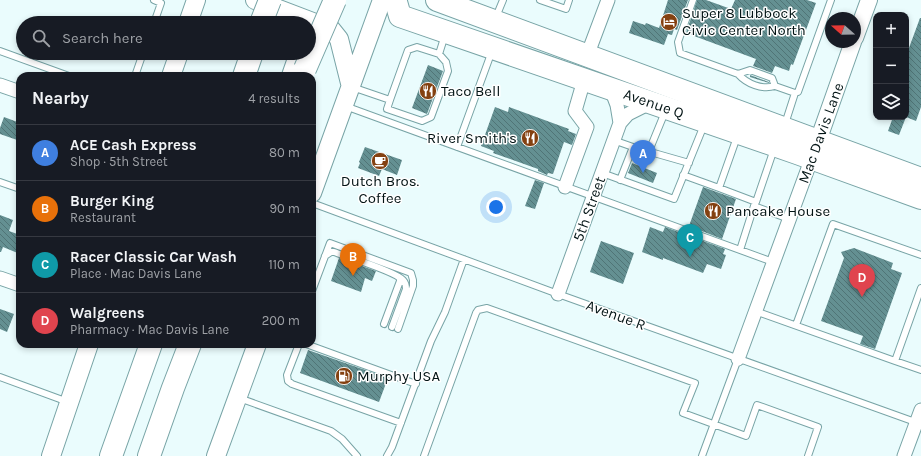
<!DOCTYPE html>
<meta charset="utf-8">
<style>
body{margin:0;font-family:Karla,sans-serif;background:#242831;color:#f1f3f6}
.controls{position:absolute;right:12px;top:12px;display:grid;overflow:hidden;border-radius:8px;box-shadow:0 2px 6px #0003}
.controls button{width:36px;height:36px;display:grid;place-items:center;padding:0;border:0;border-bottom:1px solid #363941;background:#171b24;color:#f1f3f6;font:20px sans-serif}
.compass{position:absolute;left:825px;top:12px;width:36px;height:36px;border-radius:50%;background:#171b24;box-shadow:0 2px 6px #0003;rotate:290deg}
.you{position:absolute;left:496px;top:207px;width:14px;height:14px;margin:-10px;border:3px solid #fff;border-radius:50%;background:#1a73e8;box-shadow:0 0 0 6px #1a73e833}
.badge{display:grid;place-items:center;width:26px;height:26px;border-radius:50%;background:#0f766e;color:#fff;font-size:13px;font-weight:700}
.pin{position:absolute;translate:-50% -33px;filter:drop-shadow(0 1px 2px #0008)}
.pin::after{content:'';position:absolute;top:21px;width:14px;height:12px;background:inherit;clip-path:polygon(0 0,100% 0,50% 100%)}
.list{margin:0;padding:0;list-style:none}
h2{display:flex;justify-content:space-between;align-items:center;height:52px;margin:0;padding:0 16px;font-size:17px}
h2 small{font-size:13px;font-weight:400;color:#9ea1a6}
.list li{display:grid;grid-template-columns:26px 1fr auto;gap:12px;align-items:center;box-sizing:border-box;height:56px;padding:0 16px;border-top:1px solid #363941}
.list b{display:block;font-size:15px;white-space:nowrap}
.list p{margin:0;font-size:13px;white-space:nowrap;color:#9ea1a6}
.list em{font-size:13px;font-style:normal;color:#9ea1a6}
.icon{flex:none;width:22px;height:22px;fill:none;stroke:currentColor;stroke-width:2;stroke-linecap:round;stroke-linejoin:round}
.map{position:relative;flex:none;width:921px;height:456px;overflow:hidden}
.search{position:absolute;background:#171b24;box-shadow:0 2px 6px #0003;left:16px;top:16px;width:300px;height:44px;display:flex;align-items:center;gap:10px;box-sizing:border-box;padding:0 14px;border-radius:22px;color:#9ea1a6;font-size:15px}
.panel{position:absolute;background:#171b24;box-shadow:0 2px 6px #0003;left:16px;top:72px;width:300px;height:276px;border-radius:12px}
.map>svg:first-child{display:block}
.building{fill:url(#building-back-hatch)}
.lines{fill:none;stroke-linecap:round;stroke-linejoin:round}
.service-casing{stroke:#78a4a6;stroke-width:8}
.minor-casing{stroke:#78a4a6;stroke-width:15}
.tertiary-casing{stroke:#78a4a6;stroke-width:18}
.secondary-casing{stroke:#78a4a6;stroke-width:20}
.trunk-casing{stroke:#78a4a6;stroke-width:24}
.motorway-casing{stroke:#78a4a6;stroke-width:24}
.service{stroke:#fff;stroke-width:6}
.minor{stroke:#fff;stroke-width:13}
.tertiary{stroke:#fff;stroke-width:16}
.secondary{stroke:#fff;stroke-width:18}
.trunk{stroke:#fff;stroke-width:22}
.motorway{stroke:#fff;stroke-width:22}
.motorway-bridge-casing{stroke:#78a4a6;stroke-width:24;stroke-linecap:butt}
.motorway-bridge{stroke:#fff;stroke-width:22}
.labels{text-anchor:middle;stroke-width:3;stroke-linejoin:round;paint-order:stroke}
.poi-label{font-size:15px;fill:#031415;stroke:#fff;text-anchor:start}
.street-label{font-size:15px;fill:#031415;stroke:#fff}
</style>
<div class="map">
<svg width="921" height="456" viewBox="0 0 921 456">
<defs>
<pattern id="building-back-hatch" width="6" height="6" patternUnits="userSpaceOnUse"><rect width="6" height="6" fill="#649092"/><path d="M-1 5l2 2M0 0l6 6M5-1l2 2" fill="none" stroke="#507476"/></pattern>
</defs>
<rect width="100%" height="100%" fill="#eafcfd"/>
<path class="building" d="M668 0H688L677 30 674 29 672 35 668 34 664 45 629 33 633 21 645 25 646 23 659 28Z
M697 0H706L731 9 735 0H807L816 3 793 65 791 64 789 71 775 66 772 73 753 66 756 59 686 33Z
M920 18H921V107L916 121 906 117 899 135 888 131 893 117H906V56Z
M428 65 443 71 427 114 412 108Z
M750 75 769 82V83L750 77Z
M495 107 508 112 509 107 569 129 568 131 576 134 572 145 564 142 553 174 548 173 547 175 538 171V169L493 153 494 151 481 146Z
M4 117 20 123V141L0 134V128Z
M365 147 402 160 397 175 382 169 379 176 358 168 360 163 359 162Z
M632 163 657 173 653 183 628 173Z
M535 180 544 183 535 209 525 206Z
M703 187 736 199 722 239 689 226Z
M0 215 13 220 9 231 20 235V254L3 247 1 252H0Z
M650 227 663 232 665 227 725 249 723 254 726 255 721 269 707 264 703 273 663 258V260L642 252Z
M601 241 634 253 623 284 590 272Z
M854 248 893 263 891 269 902 273 875 349 860 344 863 336 821 321 844 258 841 252Z
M339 258 376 271 372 281 365 278 361 292 331 281Z
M0 309 14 314 7 332 0 329Z
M308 350 388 378 379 402 300 373Z"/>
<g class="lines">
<defs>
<path id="service" d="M540 0 566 9 569 0
M693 0 678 42 680 53 738 74 750 70 772 78 775 86 795 93 785 124
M496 17 503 0
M154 23 161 3 154 0
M0 51 69 76
M738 74C747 84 762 90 775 86
M135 76 143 53
M352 87 390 100 408 50 417 47 439 54 445 35
M795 93 798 92 831 0
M390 100 387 109 422 121 431 117 448 71 446 62 439 54
M345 106 773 262
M613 140 633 147 620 180
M457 147 492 51
M633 147 689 163
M649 151 665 112
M602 173 674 199 704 125
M683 175 719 188 737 137
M0 182 20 189
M719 188 756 202 774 149
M312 203 558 294 918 423
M755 203 754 206 789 219
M740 250 754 206
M325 256 331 252H334C348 257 394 271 403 280 405 282 406 285 406 289L392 327
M312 291 330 243 411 273 413 280V286L398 329
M755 311 895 361 921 288
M384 324 400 281V278L397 276
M796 325 833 224 921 255
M299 344 287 375 288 381 292 384 401 423
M306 344 416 384
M895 361 921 370
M0 377 68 402
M239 398 331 431 342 439 357 456
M387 456 392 447 431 341 445 312 464 259
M424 456 476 313 478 310 487 308 695 383 683 413 746 436 757 405 818 427 808 456
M702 456 738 359"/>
<path id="minor" d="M587 56 608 0
M0 85 20 92
M611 89 617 105 620 123
M565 187 587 127 575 111 584 80
M0 278 20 285
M558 294 620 123 628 114 650 103
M738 359 814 152
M904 456 921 410"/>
<path id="tertiary" d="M855 38 869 0
M818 141 853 42"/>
<path id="secondary" d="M255 0 331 29 339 39 351 87
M188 23 196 0
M171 76 179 53
M312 193 382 0
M51 456 89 344
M216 456 257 344"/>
<g id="trunk">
<path d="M437 0 921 179"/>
<path id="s1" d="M396 2 400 16 797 153 921 198"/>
</g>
<path id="motorway" d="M244 76 252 53
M293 76 301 53
M111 456 151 344
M149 456 173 388 190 344"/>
</defs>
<use href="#service" class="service-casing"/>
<use href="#minor" class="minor-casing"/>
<use href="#tertiary" class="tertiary-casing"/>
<use href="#secondary" class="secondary-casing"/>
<use href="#trunk" class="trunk-casing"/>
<use href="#motorway" class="motorway-casing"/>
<use href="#service" class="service"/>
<use href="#minor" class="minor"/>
<use href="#tertiary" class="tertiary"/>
<use href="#secondary" class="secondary"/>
<use href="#trunk" class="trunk"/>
<use href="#motorway" class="motorway"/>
<defs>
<path id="motorway-bridge" d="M261 23 270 0
M305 69 335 0"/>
</defs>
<use href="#motorway-bridge" class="motorway-bridge-casing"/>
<use href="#motorway-bridge" class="motorway-bridge"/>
</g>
<defs>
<symbol id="hotel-disc" viewBox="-11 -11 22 22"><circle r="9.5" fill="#844111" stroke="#fff"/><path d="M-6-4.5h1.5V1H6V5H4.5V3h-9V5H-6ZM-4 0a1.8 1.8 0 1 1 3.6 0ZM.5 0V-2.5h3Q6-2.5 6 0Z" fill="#fff"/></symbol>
<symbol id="restaurant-disc" viewBox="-11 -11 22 22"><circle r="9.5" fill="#844111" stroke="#fff"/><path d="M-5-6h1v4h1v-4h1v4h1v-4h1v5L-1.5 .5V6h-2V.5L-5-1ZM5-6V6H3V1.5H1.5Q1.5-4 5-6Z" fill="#fff"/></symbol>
<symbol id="cafe-disc" viewBox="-11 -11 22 22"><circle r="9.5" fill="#844111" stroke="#fff"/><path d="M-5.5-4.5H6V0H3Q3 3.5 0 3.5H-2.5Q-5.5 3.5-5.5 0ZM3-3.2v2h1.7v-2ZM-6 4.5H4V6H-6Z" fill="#fff"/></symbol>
<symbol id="fuel-disc" viewBox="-11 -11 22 22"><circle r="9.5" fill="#844111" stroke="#fff"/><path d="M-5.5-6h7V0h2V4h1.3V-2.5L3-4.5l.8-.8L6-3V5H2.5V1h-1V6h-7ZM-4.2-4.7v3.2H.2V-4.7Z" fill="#fff"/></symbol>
</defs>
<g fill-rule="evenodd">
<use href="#hotel-disc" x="659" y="12" width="20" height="20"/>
<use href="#restaurant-disc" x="418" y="81" width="20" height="20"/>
<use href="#restaurant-disc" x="520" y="128" width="20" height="20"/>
<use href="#cafe-disc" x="370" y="151" width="20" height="20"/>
<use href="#restaurant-disc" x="703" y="201" width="20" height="20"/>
<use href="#fuel-disc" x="334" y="366" width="20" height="20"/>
</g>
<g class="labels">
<g class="poi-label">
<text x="682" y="18">Super 8 Lubbock<tspan x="682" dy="17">Civic Center North</tspan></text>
<text x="441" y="96">Taco Bell</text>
<text x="517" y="143" text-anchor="end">River Smith's</text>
<text x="380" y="186" text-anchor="middle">Dutch Bros.<tspan x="380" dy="17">Coffee</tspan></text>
<text x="726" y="216">Pancake House</text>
<text x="357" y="381">Murphy USA</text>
</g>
<g class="street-label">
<text dy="5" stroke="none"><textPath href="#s1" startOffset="283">Avenue Q</textPath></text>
<text transform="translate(821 133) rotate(-70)" y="5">Mac Davis Lane</text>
<text transform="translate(589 209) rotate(-70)" y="5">5th Street</text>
<text transform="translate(616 315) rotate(20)" y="5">Avenue R</text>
</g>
</g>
</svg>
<div class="controls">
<button>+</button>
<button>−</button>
<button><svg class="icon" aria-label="layers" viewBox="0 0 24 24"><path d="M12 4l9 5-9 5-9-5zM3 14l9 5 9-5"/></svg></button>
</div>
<svg class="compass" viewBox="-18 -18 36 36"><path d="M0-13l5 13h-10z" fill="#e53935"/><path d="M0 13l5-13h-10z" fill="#9ea1a6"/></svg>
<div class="you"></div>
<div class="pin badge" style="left:643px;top:173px;background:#3f7fe0">A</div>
<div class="pin badge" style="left:353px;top:276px;background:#e8710a">B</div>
<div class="pin badge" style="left:690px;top:257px;background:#0f9aa8">C</div>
<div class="pin badge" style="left:862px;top:297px;background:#e0444e">D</div>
<div class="search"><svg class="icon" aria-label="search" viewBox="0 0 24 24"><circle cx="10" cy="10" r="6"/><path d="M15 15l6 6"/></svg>Search here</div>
<section class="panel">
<h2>Nearby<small>4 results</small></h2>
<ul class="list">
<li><span class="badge" style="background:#3f7fe0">A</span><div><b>ACE Cash Express</b><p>Shop · 5th Street</p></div><em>80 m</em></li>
<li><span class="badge" style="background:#e8710a">B</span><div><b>Burger King</b><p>Restaurant</p></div><em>90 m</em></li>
<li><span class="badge" style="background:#0f9aa8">C</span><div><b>Racer Classic Car Wash</b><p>Place · Mac Davis Lane</p></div><em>110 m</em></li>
<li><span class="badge" style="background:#e0444e">D</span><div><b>Walgreens</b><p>Pharmacy · Mac Davis Lane</p></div><em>200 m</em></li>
</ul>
</section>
</div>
